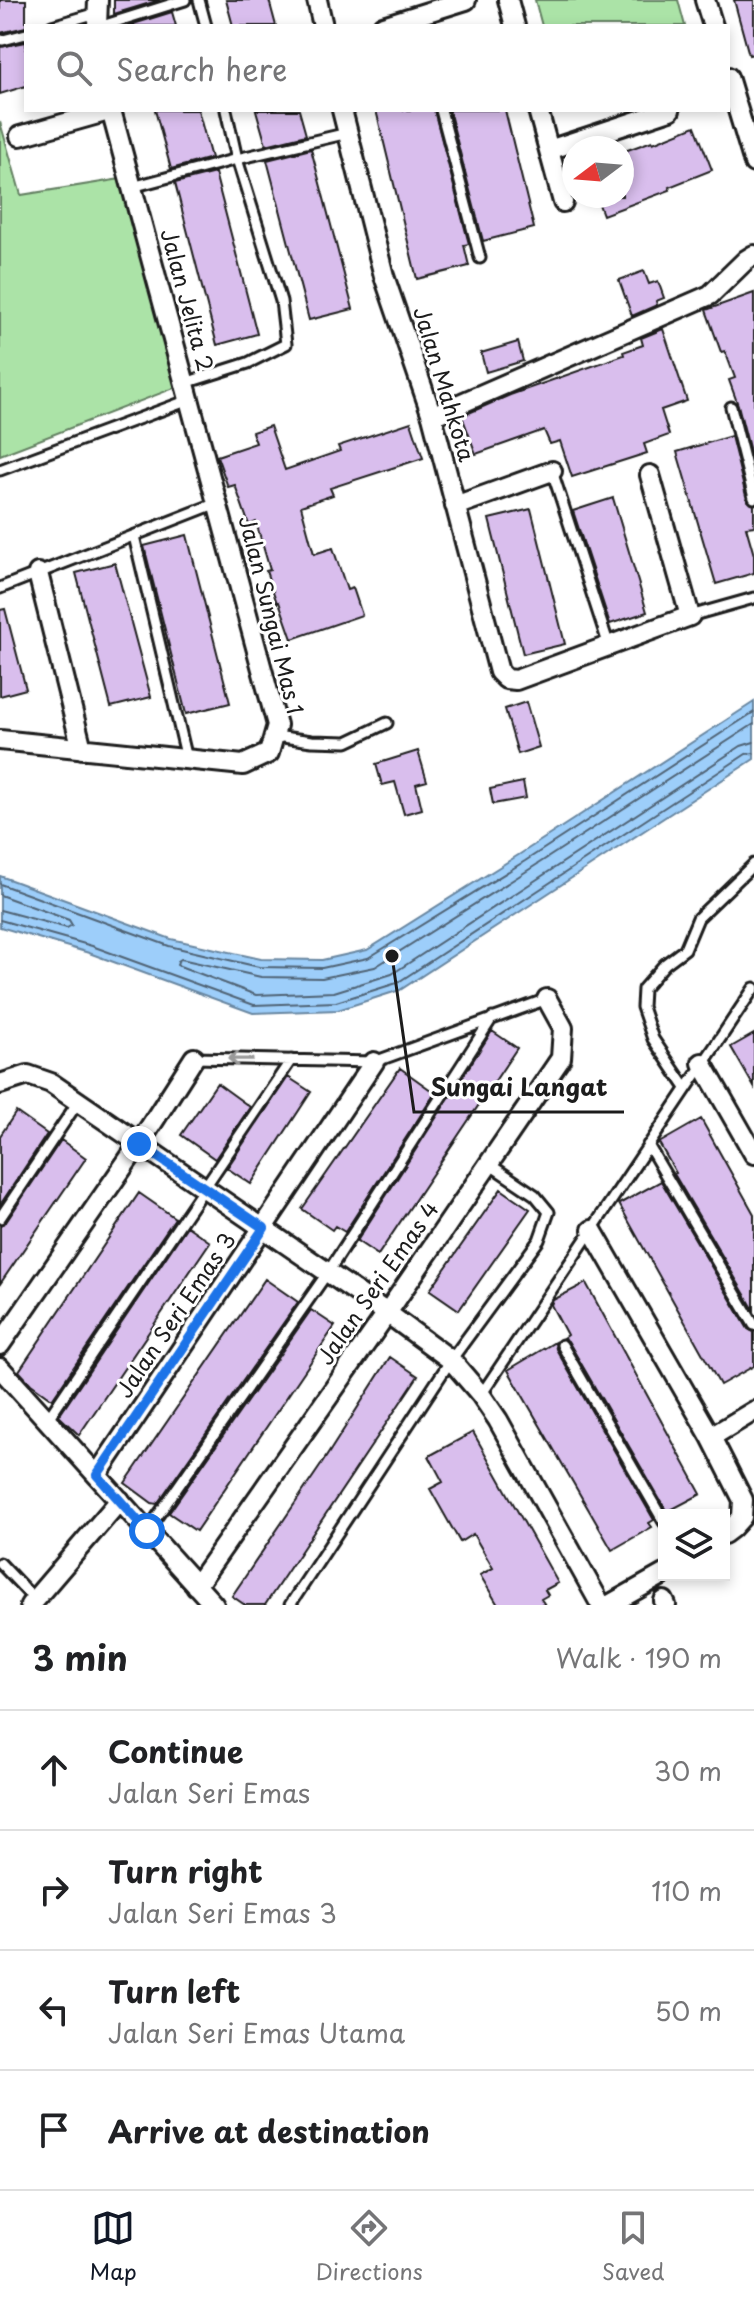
<!DOCTYPE html>
<meta charset="utf-8">
<style>
body{margin:0;font-family:"Playpen Sans",sans-serif;background:#f6f6f6;color:#202124}
.controls{position:absolute;right:24px;bottom:24px;display:grid;overflow:hidden;border-radius:0px;box-shadow:0 4px 12px #0003}
.controls button{width:72px;height:72px;display:grid;place-items:center;padding:0;border:0;border-bottom:2px solid #e0e0e0;background:#fff;color:#202124;font:40px sans-serif}
.compass{position:absolute;left:562px;top:136px;width:72px;height:72px;border-radius:50%;background:#fff;box-shadow:0 4px 12px #0003;rotate:254deg}
.stop{position:absolute;width:24px;height:24px;margin:-18px;border:6px solid #1a73e8;border-radius:50%;background:#fff}
.stop.end{background:#1a73e8;border-color:#fff;box-shadow:0 2px 8px #0008}
.list{margin:0;padding:0;list-style:none}
h2{display:flex;justify-content:space-between;align-items:center;height:104px;margin:0;padding:0 32px;font-size:34px}
h2 small{font-size:26px;font-weight:400;color:#757577}
.list li{display:grid;grid-template-columns:52px 1fr auto;gap:24px;align-items:center;box-sizing:border-box;height:120px;padding:0 32px;border-top:2px solid #e0e0e0}
.list b{display:block;font-size:30px;white-space:nowrap}
.list p{margin:0;font-size:26px;white-space:nowrap;color:#757577}
.list em{font-size:26px;font-style:normal;color:#757577}
.icon{flex:none;width:44px;height:44px;fill:none;stroke:currentColor;stroke-width:2;stroke-linecap:round;stroke-linejoin:round}
.map{position:relative;flex:none;width:754px;height:1605px;overflow:hidden}
.search{position:absolute;background:#fff;box-shadow:0 4px 12px #0003;left:24px;right:24px;top:24px;height:88px;display:flex;align-items:center;gap:20px;box-sizing:border-box;padding:0 28px;border-radius:0px;color:#757577;font-size:30px}
.sheet{height:584px;background:#fff}
nav{display:flex;justify-content:space-around;align-items:center;box-sizing:border-box;height:112px;border-top:2px solid #e0e0e0;background:#fff;font-size:22px;color:#757577}
nav a{display:grid;justify-items:center;gap:4px}
nav .on{color:#111827}
.map>svg:first-child{display:block}
.green{fill:#abe3a7;stroke:#648062;stroke-width:2}
.water{fill:#9dcefa;stroke:#6987a1;stroke-width:2}
.lines{fill:none;stroke-linecap:round;stroke-linejoin:round}
.shore{stroke:#506375;stroke-width:2}
.building{fill:#d9beed;stroke:#1c1c1c;stroke-width:2}
.lane-casing{stroke:#1c1c1c;stroke-width:15}
.street-casing{stroke:#1c1c1c;stroke-width:24}
.lane{stroke:#fff;stroke-width:9}
.street{stroke:#fff;stroke-width:18}
.oneway{stroke:#999}
.route{stroke:#1a73e8;stroke-width:10}
.labels{text-anchor:middle;stroke-width:6;stroke-linejoin:round;paint-order:stroke}
.street-label{font-size:22px;fill:#1c1c1c;stroke:#fff}
.leader{fill:none;stroke:#1c1c1c;stroke-width:3}
.callout-dot{fill:#1c1c1c;stroke:#fff;stroke-width:3}
.callout-label{font-size:24px;text-anchor:middle;font-weight:bold;fill:#1c1c1c;stroke:#fff;stroke-width:6;stroke-linejoin:round;paint-order:stroke}
</style>
<div class="map">
<svg width="754" height="1605" viewBox="0 0 754 1605">
<rect width="100%" height="100%" fill="#fff"/>
<filter id="ink" filterUnits="userSpaceOnUse"><feTurbulence type="fractalNoise" baseFrequency=".0125" numOctaves="2"/><feDisplacementMap in="SourceGraphic" scale="16" xChannelSelector="R" yChannelSelector="G"/><feConvolveMatrix kernelMatrix="1 2 1 2 8 2 1 2 1" color-interpolation-filters="sRGB"/></filter>
<g filter="url(#ink)">
<path class="green" d="M535 0H678L685 26H542Z
M0 122 21 195 121 179 177 387 0 455Z"/>
<path class="water" d="M754 702V759L400 990 338 1010 253 1013 89 953 0 927V876L171 939 261 959 322 960 367 950 520 854Z"/>
<g class="lines">
<path class="shore" d="M754 724 530 869 375 967 322 978 261 977 181 959 178 961 177 965 256 995 334 992 392 974 741 746 754 742
M0 884 169 946 259 967 322 968 368 958 525 861 754 712
M0 895 69 920 72 925 67 928 0 910
M0 920 92 946 254 1005 336 1002 397 983 746 754 754 753"/>
</g>
<path class="building" d="M0 0H26V27L0 33Z
M114 0H160L114 14Z
M226 0H269L276 26H233Z
M734 0H754V54L749 55Z
M172 12 176 26H127Z
M26 42V86L0 94V47Z
M155 110H198L211 158 171 169Z
M256 110H299L306 135 266 145Z
M376 110H434L469 244 464 245 469 266 417 279Z
M449 110H505L534 228 483 241Z
M695 126 712 170 669 187 670 190 603 215 596 196H622V152L652 141 653 143Z
M311 149 353 309 309 320 267 160Z
M215 173 257 334 217 345 175 183Z
M644 271 649 284 658 281 664 298 656 301 657 305 632 316 619 280Z
M754 293V467L738 405 729 380 735 378 725 351 721 352 706 310Z
M663 329 687 401 661 410 669 435 644 444 647 453 572 477 560 441 550 444 544 430 476 454 462 416 510 395 624 355 623 352 643 345 641 338Z
M518 342 523 361 486 372 481 353Z
M411 422 423 458 330 488 333 495 301 506 314 554 333 548 347 590 353 588 362 615 292 639 279 602 277 603 266 571 270 570 256 522 249 525 235 485 228 487 217 456 256 443 252 432 270 426 285 470 340 451 338 446Z
M731 436 747 500 754 505V526L746 527 754 555V573L716 584 677 452Z
M613 498 647 612 610 624 573 511Z
M531 509 565 644 523 654 489 519Z
M187 535 230 703 186 714 144 546Z
M115 563 151 697 111 707 76 573Z
M5 609 26 689 0 696V610Z
M526 702 539 747 518 754 505 709Z
M418 751 427 781 416 784 422 809 404 814 395 782 382 785 376 764Z
M523 782 526 798 493 804 490 789Z
M492 1031 517 1048 378 1255 357 1241Z
M754 1034V1087L731 1047Z
M400 1068 435 1093 345 1232 335 1226 332 1230 302 1209Z
M288 1077 311 1092 251 1184 227 1168Z
M217 1083 250 1107 215 1159 181 1135Z
M16 1112 47 1134 0 1205V1136Z
M701 1119 754 1214V1310L674 1174 676 1173 659 1143Z
M61 1140 86 1158 0 1284V1225L6 1222Z
M661 1181 748 1329 754 1332V1366L720 1385 619 1204Z
M501 1189 530 1209 459 1310 430 1290Z
M139 1193 175 1218 52 1399 31 1384 19 1371Z
M187 1226 210 1242 79 1435 59 1416Z
M265 1279 298 1302 157 1504 152 1503 125 1483Z
M586 1283 701 1494 667 1512 568 1341 563 1338 567 1335 551 1305 553 1300Z
M311 1310 335 1326 196 1531 169 1513Z
M555 1342 556 1349 654 1520 649 1523 652 1527 612 1550 508 1370Z
M390 1357 418 1376 265 1605H245L232 1596 321 1465Z
M473 1432 558 1583 545 1590 548 1595 541 1599 545 1605H498L480 1575 493 1568 473 1534 460 1542 430 1489 443 1482 429 1456Z"/>
<g class="lines">
<defs>
<path id="lane" d="M199 0 206 26
M52 26 97 13
M102 26 185 0
M3 40 26 34
M441 110 480 258
M132 187 237 159 348 133
M185 383 248 363 286 344 281 301 237 159 226 110
M731 407 754 498
M0 470 189 400
M552 471 609 646
M134 536 187 759
M0 588 217 503
M690 616 754 598
M275 736 312 741 347 742 387 723
M194 1058 374 1062 547 999
M686 1088 653 1039 642 1007 643 989 665 964 685 949 698 918 754 864
M648 1145 754 1325
M0 1218 78 1102
M562 1345 664 1522
M481 1395 754 988
M47 1420 291 1060
M147 1531 328 1272 492 1018
M0 1563 35 1600
M290 1605 451 1360 539 1240 549 1212 535 1195 489 1164"/>
<path id="street" d="M317 0 323 26
M508 0 515 26
M705 0 713 26
M97 26 98 0
M383 26 466 0
M728 77 754 163
M342 110 384 276 432 416 499 672 506 679 516 680 690 616 650 475
M538 110 563 202
M20 136 112 110
M549 150 670 110
M432 416 710 295 746 260 754 255
M455 506 552 471
M38 573 82 749
M0 740 243 765 269 753 277 725 111 110
M702 1063 754 1154
M0 1084 28 1075 51 1083 387 1313 451 1360 481 1395 498 1420 601 1605
M592 1230 711 1437 743 1500 742 1517 732 1528 724 1534
M0 1345 139 1144 194 1058
M0 1368 214 1605
M711 1437 754 1411
M97 1475 374 1062
M196 1586 387 1313 561 1058 563 1028 547 999
M664 1601 666 1605
M30 1605 120 1500
M609 1605 664 1574"/>
</defs>
<use href="#lane" class="lane-casing"/>
<use href="#street" class="street-casing"/>
<use href="#lane" class="lane"/>
<use href="#street" class="street"/>
</g>
<defs><path id="oneway-shaft" d="M-6 0H5M1.5-3L5.5 0L1.5 3" fill="none" stroke-width="1.6" stroke-linecap="round" stroke-linejoin="round" transform="scale(2)"/></defs>
<use class="oneway" href="#oneway-shaft" transform="translate(240 1059) rotate(-179)"/>
</g>
<g class="lines" filter="url(#ink)">
<path class="route" d="M139 1144 264 1228 97 1475 147 1531"/>
</g>
<g class="labels">
<g class="street-label">
<text transform="translate(187 300) rotate(75)" y="8">Jalan Jelita 2</text>
<text transform="translate(444 384) rotate(73)" y="8">Jalan Mahkota</text>
<text transform="translate(271 615) rotate(76)" y="8">Jalan Sungai Mas 1</text>
<text transform="translate(378 1283) rotate(-55)" y="8">Jalan Seri Emas 4</text>
<text transform="translate(176 1315) rotate(-56)" y="8">Jalan Seri Emas 3</text>
</g>
</g>
<path class="leader" d="M392 956L414 1112H624"/>
<circle class="callout-dot" cx="392" cy="956" r="8"/>
<g class="callout-label">
<text x="519" y="1096">Sungai Langat</text>
</g>
</svg>
<div class="controls">
<button><svg class="icon" aria-label="layers" viewBox="0 0 24 24"><path d="M12 4l9 5-9 5-9-5zM3 14l9 5 9-5"/></svg></button>
</div>
<svg class="compass" viewBox="-18 -18 36 36"><path d="M0-13l5 13h-10z" fill="#e53935"/><path d="M0 13l5-13h-10z" fill="#757577"/></svg>
<div class="stop" style="left:147px;top:1531px"></div>
<div class="stop end" style="left:139px;top:1144px"></div>
<div class="search"><svg class="icon" aria-label="search" viewBox="0 0 24 24"><circle cx="10" cy="10" r="6"/><path d="M15 15l6 6"/></svg>Search here</div>
</div>
<section class="sheet">
<h2>3 min<small>Walk · 190 m</small></h2>
<ul class="list">
<li><svg class="icon" aria-label="ahead" viewBox="0 0 24 24"><path d="M12 20V5M6 11l6-6 6 6"/></svg><div><b>Continue</b><p>Jalan Seri Emas</p></div><em>30 m</em></li>
<li><svg class="icon" aria-label="right" viewBox="0 0 24 24"><path d="M7 20v-9h11M14 6l5 5-5 5"/></svg><div><b>Turn right</b><p>Jalan Seri Emas 3</p></div><em>110 m</em></li>
<li><svg class="icon" aria-label="left" viewBox="0 0 24 24"><path d="M17 20v-9H6M10 6l-5 5 5 5"/></svg><div><b>Turn left</b><p>Jalan Seri Emas Utama</p></div><em>50 m</em></li>
<li><svg class="icon" aria-label="arrive" viewBox="0 0 24 24"><path d="M6 21V4h12l-3 4 3 4H6"/></svg><div><b>Arrive at destination</b></div></li>
</ul>
</section>
<nav>
<a class="on"><svg class="icon" aria-label="map" viewBox="0 0 24 24"><path d="M3 6l6-2 6 2 6-2v14l-6 2-6-2-6 2zM9 4v14M15 6v14"/></svg>Map</a>
<a><svg class="icon" aria-label="directions" viewBox="0 0 24 24"><path d="M12 3l9 9-9 9-9-9zM9 14v-3h6M13 9l2 2-2 2"/></svg>Directions</a>
<a><svg class="icon" aria-label="saved" viewBox="0 0 24 24"><path d="M7 4h10v16l-5-4-5 4z"/></svg>Saved</a>
</nav>
